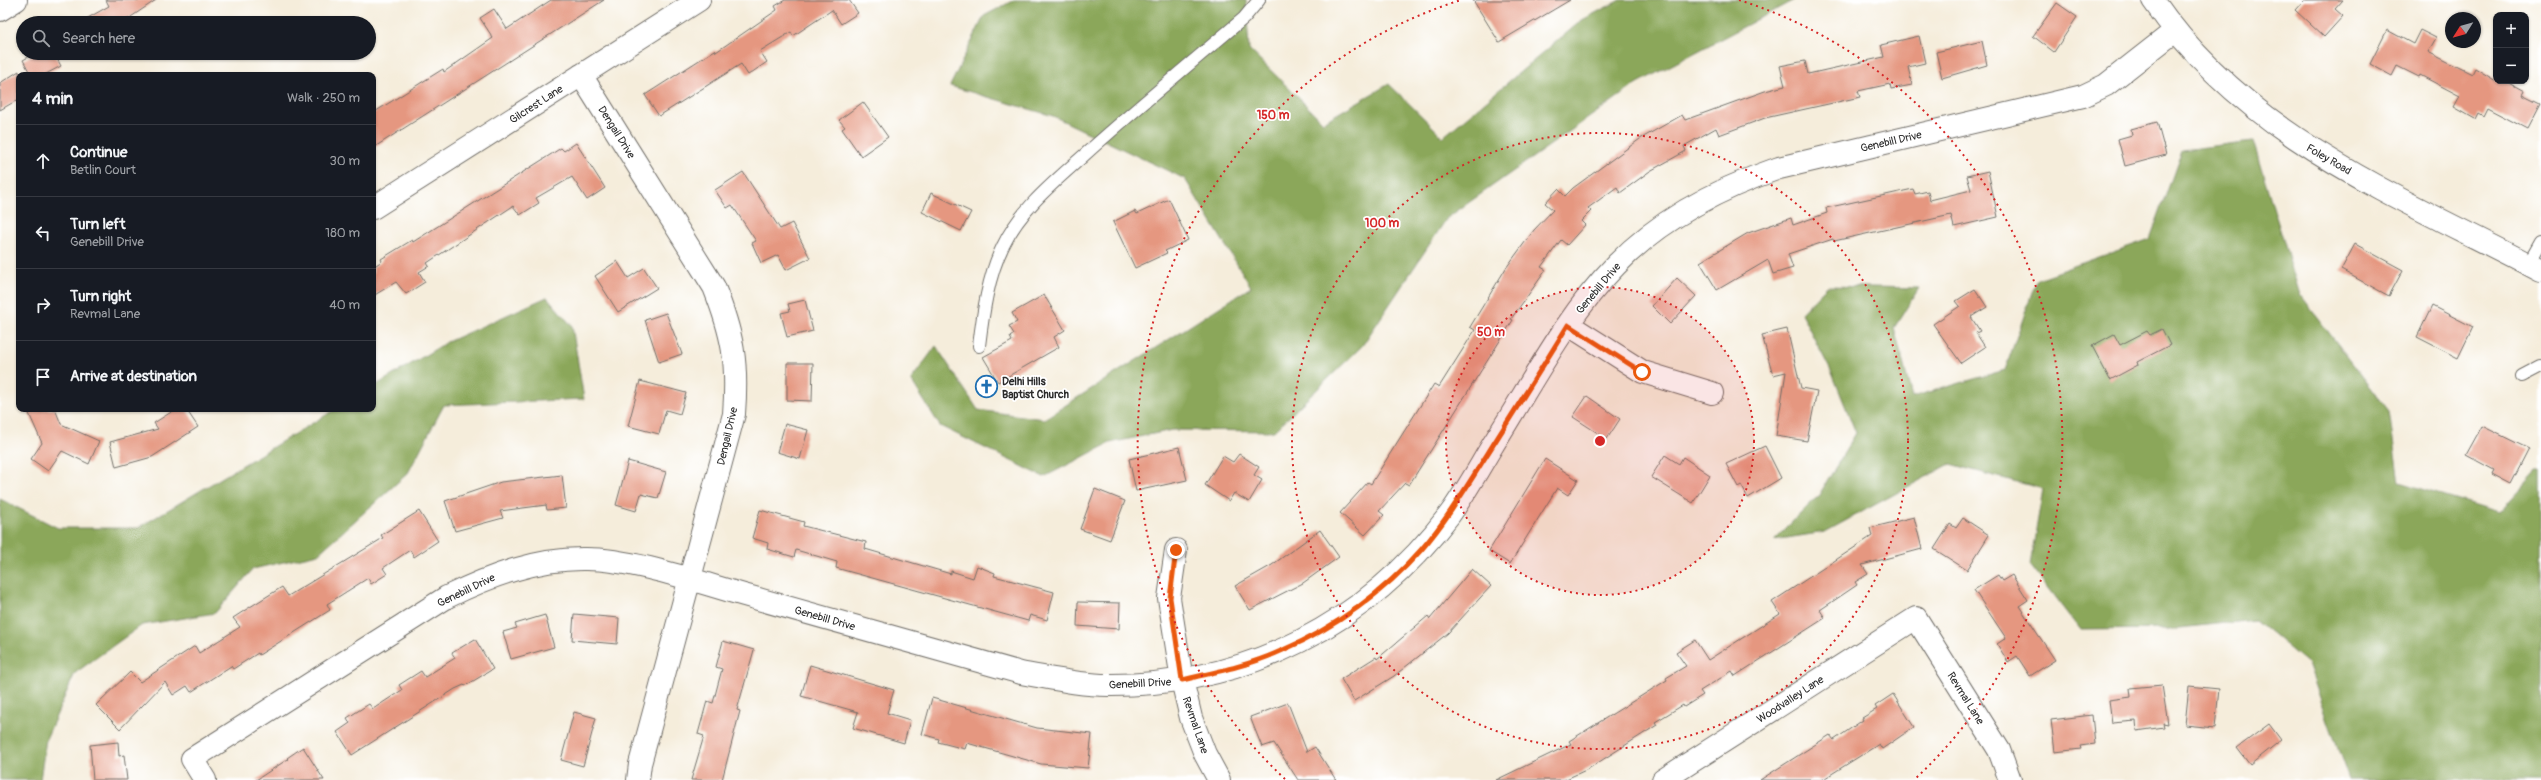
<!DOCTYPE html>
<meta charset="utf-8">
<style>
body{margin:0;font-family:Pangolin,sans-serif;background:#242831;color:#f1f3f6}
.controls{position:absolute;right:12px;top:12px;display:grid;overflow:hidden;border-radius:8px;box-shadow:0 1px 3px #0004}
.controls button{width:36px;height:36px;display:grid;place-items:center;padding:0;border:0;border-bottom:1px solid #363941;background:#171b24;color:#f1f3f6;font:20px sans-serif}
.compass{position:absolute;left:2445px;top:12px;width:36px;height:36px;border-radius:50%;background:#171b24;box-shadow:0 1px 3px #0004;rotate:233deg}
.stop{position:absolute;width:12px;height:12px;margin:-9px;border:3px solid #ea580c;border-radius:50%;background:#fff}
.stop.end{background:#ea580c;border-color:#fff;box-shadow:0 1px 4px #0008}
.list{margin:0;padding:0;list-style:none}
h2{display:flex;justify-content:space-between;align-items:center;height:52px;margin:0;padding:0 16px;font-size:17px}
h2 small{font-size:13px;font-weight:400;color:#9ea1a6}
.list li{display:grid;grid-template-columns:26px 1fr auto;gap:12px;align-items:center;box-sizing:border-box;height:72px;padding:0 16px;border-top:1px solid #363941}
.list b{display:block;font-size:15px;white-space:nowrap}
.list p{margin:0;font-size:13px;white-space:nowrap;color:#9ea1a6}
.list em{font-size:13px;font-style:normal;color:#9ea1a6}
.icon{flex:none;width:22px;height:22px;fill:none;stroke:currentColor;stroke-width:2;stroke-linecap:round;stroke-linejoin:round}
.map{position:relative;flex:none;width:2541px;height:780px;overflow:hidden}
.search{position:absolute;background:#171b24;box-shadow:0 1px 3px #0004;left:16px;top:16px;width:360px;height:44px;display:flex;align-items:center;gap:10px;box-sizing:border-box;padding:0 14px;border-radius:22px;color:#9ea1a6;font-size:15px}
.panel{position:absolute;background:#171b24;box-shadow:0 1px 3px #0004;left:16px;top:72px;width:360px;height:340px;border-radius:8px}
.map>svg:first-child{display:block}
.forest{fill:#8ba75a;stroke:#5b6942}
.building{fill:#e59780}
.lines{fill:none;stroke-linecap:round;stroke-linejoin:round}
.service-casing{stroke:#726f69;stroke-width:14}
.minor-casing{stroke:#726f69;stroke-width:24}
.tertiary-casing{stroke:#726f69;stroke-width:24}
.service{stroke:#fff;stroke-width:12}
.minor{stroke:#fff;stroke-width:22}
.tertiary{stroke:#fff;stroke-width:22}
.route{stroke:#ea580c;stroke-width:5}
.ring{fill:none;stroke:#d62828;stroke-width:2;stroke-dasharray:2 4}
.labels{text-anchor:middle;stroke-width:3.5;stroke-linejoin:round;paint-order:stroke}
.street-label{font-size:11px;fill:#2b2b2b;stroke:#fff}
.poi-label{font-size:11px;font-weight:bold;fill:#2b2b2b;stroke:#fff;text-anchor:start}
.centre{fill:#d62828;stroke:#fff;stroke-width:2}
.ring-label{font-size:12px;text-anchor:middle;font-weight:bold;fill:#d62828;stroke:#fff;stroke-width:3.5;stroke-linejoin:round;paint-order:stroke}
</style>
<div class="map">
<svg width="2541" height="780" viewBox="0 0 2541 780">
<rect width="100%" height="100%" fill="#fff"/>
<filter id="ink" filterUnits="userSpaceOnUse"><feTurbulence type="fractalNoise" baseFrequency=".025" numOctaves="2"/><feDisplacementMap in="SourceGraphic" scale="8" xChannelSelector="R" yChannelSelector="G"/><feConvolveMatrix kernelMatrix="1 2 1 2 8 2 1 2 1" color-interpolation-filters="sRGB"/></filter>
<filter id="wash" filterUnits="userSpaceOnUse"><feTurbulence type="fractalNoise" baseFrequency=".012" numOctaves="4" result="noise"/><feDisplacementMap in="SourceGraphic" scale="16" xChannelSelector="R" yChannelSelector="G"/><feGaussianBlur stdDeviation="0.9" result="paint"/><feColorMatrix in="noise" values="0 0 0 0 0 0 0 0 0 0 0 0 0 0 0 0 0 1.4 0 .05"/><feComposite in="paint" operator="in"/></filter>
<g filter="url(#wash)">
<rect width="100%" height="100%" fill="#f5eddb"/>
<path class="forest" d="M1014 0H1246L1249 49 1323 122 1389 84 1443 137 1582 20 1620 0H1794L1638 83 1447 218 1362 346 1274 431 1172 430 1110 443 1044 477 940 426 911 380 936 346 978 410 1044 419 1251 287 1185 179 1053 116 950 86 984 16Z
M2253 141 2300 295 2389 411 2399 482 2499 512 2537 471H2541V780H2349L2308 664 2255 620 2169 629 2080 630 2030 565 2043 489 1950 464 1825 532 1774 540 1819 495 1856 433 1832 373 1801 313 1827 286 1919 288 1894 328 1912 397 2005 370 2037 279 2150 239 2182 150Z
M547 297 572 326 584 399 444 405 408 473 318 554 253 569 215 613 142 625 75 673 46 739 40 780H0V499L58 528H138L336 409H373V387L447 342Z"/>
<g id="blocks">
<path class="building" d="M106 0H156L122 23H79L109 6Z
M551 0H604L373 148V113L443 69 444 72 493 38 480 18 494 9 507 29Z
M785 0H849L858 13 841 24 832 10 793 36 791 32 760 51 767 62 748 75 741 64 659 116 645 95 715 50 716 52 777 10 775 6Z
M1473 0H1570L1499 42Z
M2304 0H2343L2335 9 2343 16 2324 37 2295 10Z
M2057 3 2077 17 2054 52 2033 36Z
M2387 30 2413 44 2420 30 2436 38 2428 52 2472 74 2475 68 2496 81H2506L2524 91 2522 95 2540 104 2527 129 2487 108 2483 116 2478 113 2475 119 2454 107 2460 96 2420 75 2419 77 2397 66 2392 76 2370 64Z
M1919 36 1925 63 1908 67 1912 85 1891 89 1890 84 1858 91 1860 97 1765 118 1719 135 1716 128 1684 146 1686 151 1650 171 1620 193 1617 187 1588 208 1591 211 1581 221 1585 225 1567 245 1561 240 1541 267 1546 270 1511 319 1513 320 1409 485 1405 483 1379 511 1384 515 1365 535 1340 513 1368 482 1371 484 1434 384 1439 387 1475 330 1470 327 1506 268 1534 230 1553 210 1545 203 1558 189 1565 196 1573 188 1640 139 1682 115 1685 120 1765 91 1785 86 1780 66 1805 61 1808 74 1884 57 1881 45Z
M1982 41 1987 65 1942 78 1936 52Z
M36 53H54L61 66 44 75H31L23 60Z
M19 71V99L0 110V83Z
M863 102 888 137 861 156 842 129 845 127 839 120Z
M2157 122 2166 155 2125 166 2118 139 2132 135 2131 129Z
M576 143 605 188 587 200 572 177 536 198 539 203 520 215 513 206 427 263 429 266 419 272 425 282 406 294 396 282 373 296V267L382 261 381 259 412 240 413 242 561 148 564 151Z
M1988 171 1998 217 1954 227 1951 215 1834 241 1833 239 1788 254 1793 268 1773 274 1768 260 1717 290 1700 262 1748 233 1791 218 1793 225 1827 213 1826 208 1913 189 1915 194 1928 191 1930 200 1971 190 1967 176Z
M743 172 780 229 792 223 810 258 786 270 778 255 761 263 752 243 756 241 732 205 727 208 715 190Z
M931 193 971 212 961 231 922 212Z
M1169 199 1188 240 1165 251 1167 253 1135 268 1113 222 1135 211 1137 214Z
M2355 244 2403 270 2389 296 2341 270Z
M617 261 628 278 644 268 657 288 618 312 595 276Z
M1677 278 1696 296 1670 324 1652 306Z
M1975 289 1987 307 1971 317 1980 331 1976 333 1985 347 1961 363 1933 324 1960 306 1956 301Z
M1044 295 1065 330 1054 337 1059 347 998 382 983 357 1012 341 1010 337 1014 334 1009 326 1017 322 1012 313Z
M805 300 813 331 787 337 781 313 790 311 788 304Z
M2432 306 2473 327 2458 358 2417 337Z
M666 313 682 354 659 362 645 320Z
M1787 329 1801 388 1817 391 1807 441 1776 436 1786 372 1773 375 1762 335Z
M2162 329 2170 345 2137 362 2138 365 2110 380 2092 346 2114 334 2120 345 2147 331 2150 335Z
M787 363H813L812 401 787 400Z
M640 381 686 393 680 414 666 410 659 434 628 426Z
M1587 396 1620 419 1607 439 1573 417Z
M27 409H55L61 424 99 441 89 464 62 451 48 471 31 459 42 443Z
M176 409H186L198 427 152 457 116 467 110 442 158 429 154 423Z
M785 424 808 430 800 459 777 452Z
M2482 426 2529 449 2511 484 2492 474 2494 470 2466 455Z
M1765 446 1781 478 1748 498 1741 485 1738 487 1726 464Z
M1179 447 1187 480 1136 491 1129 459Z
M1239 454 1259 467 1254 475 1262 480 1249 502 1234 493 1229 501 1205 485 1223 456 1233 462Z
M1665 455 1679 464 1683 457 1710 475 1693 503 1651 477Z
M1545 459 1578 480 1568 495 1557 488 1510 564 1489 551Z
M628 461 666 472 658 498 641 494 636 511 616 505Z
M562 475 566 508 547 510 546 505 500 511 503 518 455 531 445 501 501 482Z
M1095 489 1125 501 1110 540 1080 529Z
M760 510 804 522 803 526 866 542 865 549 951 574V571L973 578 977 566 995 573 994 576 1054 592 1047 620 1030 615 1028 621 836 568 837 562 796 550 794 557 767 549 768 543 752 538Z
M419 511 438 541 414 557 410 550 383 568 387 574 371 584 368 578 327 604 330 610 259 655 258 653 233 669 231 666 191 692 187 686 173 695 165 682 120 729 96 705 130 672 140 682 195 646 199 653 240 627 233 618 250 607 282 587 288 596 383 538 381 535Z
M1914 517 1922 549 1862 565 1868 574 1855 582 1857 585 1820 610 1825 618 1735 676 1732 671 1700 691 1703 695 1684 707 1683 705 1655 722 1657 725 1588 769 1564 780H1496L1571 744 1569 741 1667 680 1666 678 1686 666 1676 652 1695 640 1708 660 1780 614 1772 602 1872 536 1870 528Z
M1963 518 1989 535 1967 570 1934 549 1950 524 1956 528Z
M1320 530 1339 557 1303 583 1250 610 1235 586 1272 565Z
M1472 569 1491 586 1448 633 1394 676 1354 701 1341 679 1376 657 1377 659 1428 616 1430 619Z
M1998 575 2002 581 2012 575 2028 600 2019 606 2055 660 2030 676 2017 656 2008 662 1997 644 2006 638 1974 590Z
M1078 602 1120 603 1119 629 1077 626Z
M574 614 619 618 617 644 572 640Z
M545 615 554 647 511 659 503 632 517 628 515 624Z
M475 639 493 669 465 686 464 685 455 689 352 755 337 732 350 723 347 718 369 704 373 709 402 690 399 685 421 671 425 677 455 658 452 653Z
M723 641 754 650 737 710 740 711 722 780H691L704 736 698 734 707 701 713 703 722 669 716 667Z
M810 665 894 690 887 713 910 720 904 743 853 728 858 712 801 696Z
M2162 685 2168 724 2163 723 2164 727 2137 731 2136 721 2112 723 2109 700 2131 697 2130 688Z
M2189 686 2219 689 2215 728 2185 725Z
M1893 694 1914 727 1882 749 1879 744 1822 780H1760L1830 735 1834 740 1863 720 1862 718 1877 709 1875 706Z
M932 698 1037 728 1092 734 1088 768 1041 764 967 743 965 749 938 742 939 739 922 734Z
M1288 703 1307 752 1315 747 1336 780H1298L1274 743 1262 747 1250 717Z
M574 712 596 718 583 766 561 760Z
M2092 715 2095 744 2080 746 2081 749 2055 752 2051 720Z
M2269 724 2281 740 2250 765 2237 748Z
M118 742 119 756 124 755 127 780H93L90 745Z
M303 747 324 780H256L288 759 287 758Z"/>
</g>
</g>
<g filter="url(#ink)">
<use href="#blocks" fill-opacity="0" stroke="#726f69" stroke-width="1"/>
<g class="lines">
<defs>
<path id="service" d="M2528 264 2541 241
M979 346C983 313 988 276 1003 246 1020 210 1052 184 1081 158 1134 110 1190 64 1244 18L1259 0
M2522 376 2541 366"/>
<path id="minor" d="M0 10 16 0
M581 75 714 287C733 335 738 362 734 414L640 764 638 780
M373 208 699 0
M1569 325 1643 372 1712 393
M1176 550 1169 598 1182 680 1191 718 1205 754 1219 780
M205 780 192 759 447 597C490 576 537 558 586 559 633 559 698 582 744 595 837 621 929 647 1021 673 1050 678 1079 685 1108 685 1247 686 1367 624 1450 514 1466 492 1480 466 1494 443 1532 383 1566 316 1616 265 1661 218 1718 189 1779 168L2083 96 2106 85 2175 31
M1663 780 1916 618 1999 750 2010 780"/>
<path id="tertiary" d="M2153 0C2247 138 2399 196 2541 271"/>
</defs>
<use href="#service" class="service-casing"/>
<use href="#minor" class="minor-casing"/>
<use href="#tertiary" class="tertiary-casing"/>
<use href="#service" class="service"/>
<use href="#minor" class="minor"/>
<use href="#tertiary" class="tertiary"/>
</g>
</g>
<g class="lines" filter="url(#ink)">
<path class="route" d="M1176 550 1170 598 1182 680C1217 672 1251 665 1283 650 1335 628 1384 592 1421 550 1447 520 1467 486 1488 453 1515 410 1542 368 1568 325L1642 372"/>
</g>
<circle cx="1600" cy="441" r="154" fill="#d62828" fill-opacity=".12"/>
<g class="ring">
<circle cx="1600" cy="441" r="154"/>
<circle cx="1600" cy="441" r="308"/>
<path d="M1285 779A462 462 0 0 1 1461 0M1739 0A462 462 0 0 1 1915 779"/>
</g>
<defs>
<symbol id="church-ring" viewBox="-11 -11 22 22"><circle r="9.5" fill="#fff" stroke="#1f6fb2" stroke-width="1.5"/><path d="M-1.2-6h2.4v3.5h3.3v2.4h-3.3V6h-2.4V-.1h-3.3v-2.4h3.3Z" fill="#1f6fb2"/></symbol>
</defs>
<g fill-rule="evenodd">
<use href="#church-ring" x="974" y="374" width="25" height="25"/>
</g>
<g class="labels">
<g class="street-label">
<text transform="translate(536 104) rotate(-33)" y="4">Gilcrest Lane</text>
<text transform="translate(617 132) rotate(58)" y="4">Dengail Drive</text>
<text transform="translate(1891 141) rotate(-13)" y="4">Genebill Drive</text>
<text transform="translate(2329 159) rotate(30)" y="4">Foley Road</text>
<text transform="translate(1598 288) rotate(-50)" y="4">Genebill Drive</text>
<text transform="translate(727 436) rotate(-77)" y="4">Dengail Drive</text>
<text transform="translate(466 590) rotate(-26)" y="4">Genebill Drive</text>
<text transform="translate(825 618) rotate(16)" y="4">Genebill Drive</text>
<text transform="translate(1140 683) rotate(-3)" y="4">Genebill Drive</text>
<text transform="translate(1966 698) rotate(58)" y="4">Revmal Lane</text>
<text transform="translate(1790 699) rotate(-33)" y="4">Woodvalley Lane</text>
<text transform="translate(1196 725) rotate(71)" y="4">Revmal Lane</text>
</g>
<g class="poi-label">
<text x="1002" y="385">Delhi Hills<tspan x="1002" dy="13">Baptist Church</tspan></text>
</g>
</g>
<circle cx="1600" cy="441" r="6" class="centre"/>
<g class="ring-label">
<text x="1273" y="119">150 m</text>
<text x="1382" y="227">100 m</text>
<text x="1491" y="336">50 m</text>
</g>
</svg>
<div class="controls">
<button>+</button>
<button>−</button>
</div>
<svg class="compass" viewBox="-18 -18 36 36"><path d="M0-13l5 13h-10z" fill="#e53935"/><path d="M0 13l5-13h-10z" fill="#9ea1a6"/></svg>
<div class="stop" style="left:1642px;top:372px"></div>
<div class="stop end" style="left:1176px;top:550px"></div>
<div class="search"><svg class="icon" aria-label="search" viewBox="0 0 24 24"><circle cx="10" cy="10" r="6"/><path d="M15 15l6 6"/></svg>Search here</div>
<section class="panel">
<h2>4 min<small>Walk · 250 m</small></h2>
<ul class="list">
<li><svg class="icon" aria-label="ahead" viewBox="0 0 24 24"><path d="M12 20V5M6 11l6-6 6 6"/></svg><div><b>Continue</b><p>Betlin Court</p></div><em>30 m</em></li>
<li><svg class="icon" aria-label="left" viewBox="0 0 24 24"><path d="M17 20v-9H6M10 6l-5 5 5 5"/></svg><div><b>Turn left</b><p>Genebill Drive</p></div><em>180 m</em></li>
<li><svg class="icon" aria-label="right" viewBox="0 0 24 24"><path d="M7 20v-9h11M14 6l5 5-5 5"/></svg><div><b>Turn right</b><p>Revmal Lane</p></div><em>40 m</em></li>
<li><svg class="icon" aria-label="arrive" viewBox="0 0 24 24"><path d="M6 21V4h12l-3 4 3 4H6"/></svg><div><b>Arrive at destination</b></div></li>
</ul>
</section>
</div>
